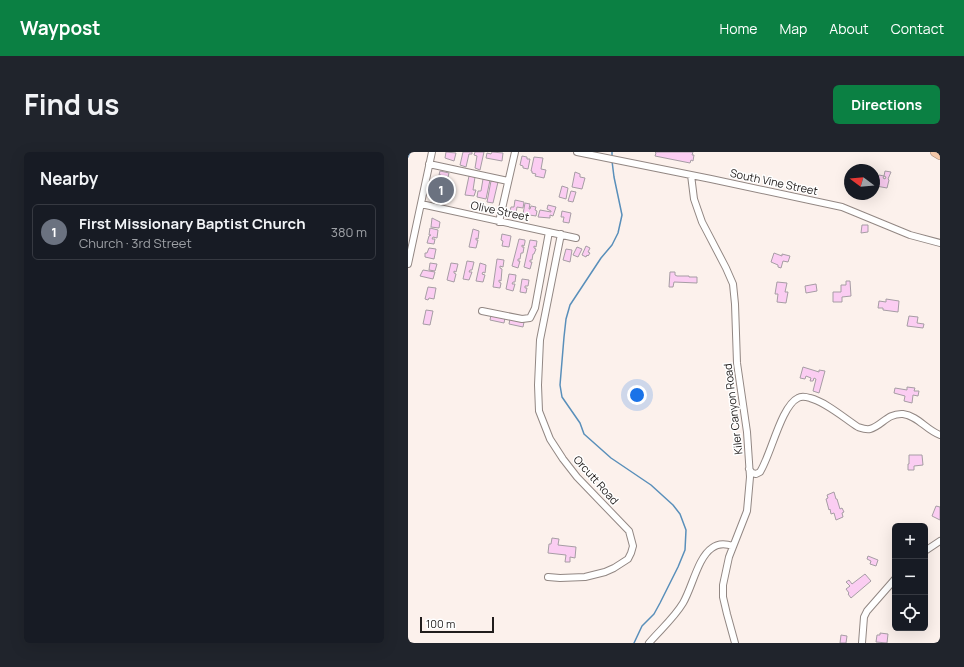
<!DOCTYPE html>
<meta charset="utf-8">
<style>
body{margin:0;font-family:Manrope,sans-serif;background:#20242c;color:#f1f3f6}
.controls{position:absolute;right:12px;bottom:12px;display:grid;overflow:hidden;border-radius:6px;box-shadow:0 4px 16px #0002}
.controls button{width:36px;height:36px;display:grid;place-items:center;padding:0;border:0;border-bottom:1px solid #363941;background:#171b24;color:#f1f3f6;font:20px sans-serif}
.compass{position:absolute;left:436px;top:12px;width:36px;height:36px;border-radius:50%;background:#171b24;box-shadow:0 4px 16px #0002;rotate:286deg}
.scale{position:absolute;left:12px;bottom:10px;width:74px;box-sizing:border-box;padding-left:4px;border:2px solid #211d1c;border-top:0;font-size:11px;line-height:14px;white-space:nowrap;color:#211d1c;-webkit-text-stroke:3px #fff;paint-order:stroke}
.you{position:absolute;left:229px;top:243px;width:14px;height:14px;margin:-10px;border:3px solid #fff;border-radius:50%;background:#1a73e8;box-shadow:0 0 0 6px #1a73e833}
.badge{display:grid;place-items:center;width:26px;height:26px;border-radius:50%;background:#0b8043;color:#fff;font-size:13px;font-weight:700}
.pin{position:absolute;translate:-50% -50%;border:2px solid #fff;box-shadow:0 1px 4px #0006}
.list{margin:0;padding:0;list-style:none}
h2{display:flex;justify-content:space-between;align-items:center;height:52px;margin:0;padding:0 16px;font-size:17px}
h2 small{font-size:13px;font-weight:400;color:#9ea1a6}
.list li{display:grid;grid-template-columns:26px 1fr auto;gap:12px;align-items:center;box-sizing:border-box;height:56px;margin:0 8px 8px;padding:0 8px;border:1px solid #363941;border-radius:6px}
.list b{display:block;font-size:15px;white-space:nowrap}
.list p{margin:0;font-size:13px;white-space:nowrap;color:#9ea1a6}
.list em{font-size:13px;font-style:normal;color:#9ea1a6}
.icon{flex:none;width:22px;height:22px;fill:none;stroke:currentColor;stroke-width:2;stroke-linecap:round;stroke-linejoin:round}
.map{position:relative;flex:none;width:532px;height:491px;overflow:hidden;border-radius:6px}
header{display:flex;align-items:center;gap:24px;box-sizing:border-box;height:56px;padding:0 20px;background:#0b8043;color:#fff}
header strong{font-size:19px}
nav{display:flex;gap:22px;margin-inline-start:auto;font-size:14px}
.intro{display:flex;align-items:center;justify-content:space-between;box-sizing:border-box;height:96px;padding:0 24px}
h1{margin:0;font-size:28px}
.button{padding:10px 18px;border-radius:6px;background:#0b8043;color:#fff;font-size:14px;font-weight:700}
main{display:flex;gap:24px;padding:0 24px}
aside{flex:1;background:#171b24;border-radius:6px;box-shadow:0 4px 16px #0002}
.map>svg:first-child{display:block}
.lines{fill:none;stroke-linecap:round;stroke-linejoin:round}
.stream{stroke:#598fba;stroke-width:1.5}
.building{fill:#fbcdf2;stroke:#a69da4}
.minor-casing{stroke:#928783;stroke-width:8}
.highway-casing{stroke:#aa8c77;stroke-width:10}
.minor{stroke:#fff;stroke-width:6}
.highway{stroke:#f4c7a8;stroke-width:9}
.labels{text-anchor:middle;stroke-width:3;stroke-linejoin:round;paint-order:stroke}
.street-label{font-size:11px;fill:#211d1c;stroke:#fff}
</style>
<header>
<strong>Waypost</strong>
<nav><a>Home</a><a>Map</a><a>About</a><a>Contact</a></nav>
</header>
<div class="intro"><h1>Find us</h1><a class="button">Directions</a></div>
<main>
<aside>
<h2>Nearby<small></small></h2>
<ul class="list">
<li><span class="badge" style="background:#6b7280">1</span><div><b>First Missionary Baptist Church</b><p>Church · 3rd Street</p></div><em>380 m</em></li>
</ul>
</aside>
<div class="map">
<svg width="532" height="491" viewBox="0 0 532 491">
<rect width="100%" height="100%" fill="#fcf1ec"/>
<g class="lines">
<path class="stream" d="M204 0V5
M0 5 2 0
M204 9 206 25 214 63 210 81 204 93 193 106 162 153 158 167 156 185 152 233 154 245 172 271 176 282 203 306 243 333 265 353 272 362 278 378 277 398 270 415 252 451 246 462 234 474 226 491"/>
</g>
<path class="building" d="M38 0 48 1 46 9 37 6Z
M55 0H64V2H61L58 15 52 13Z
M67 0H76L72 18 67 16 69 4 66 3Z
M84 0 95 1 94 9 78 6 79 1 83 2Z
M247 0H285L284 3H286L285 9 283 8 282 11 247 4 248 1Z
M114 4 119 5V7H122L120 17 115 16V14L112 13Z
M126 5 135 6 133 17 138 18 136 26 127 24 128 22 124 21V19H123Z
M32 19 41 21 40 25H38L37 30 39 31V33L36 34 35 39H37L36 43 28 41 33 23H31Z
M477 19 483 20 480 27 481 28 479 36 468 34 471 23 476 24 475 26 477 27 478 25 476 24Z
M167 20 172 22V25L177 26 174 37 164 35Z
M61 24 67 25 65 38H68L66 44 57 43Z
M75 27 82 28 78 47 69 45 70 39H73Z
M83 29 90 30 85 51 79 50Z
M154 34 160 36 158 47 151 45Z
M163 39 168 40 165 50 160 49Z
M107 48 116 50 115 56 109 55 108 61 102 59 103 55H106Z
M117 51 122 52 121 57H122L123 54 128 55 127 58 129 59 128 64 115 62Z
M140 53 148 55 145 64 142 63V66L130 65 132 58 143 60V59L139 57Z
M154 59 163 61 161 71 155 70 156 65H153Z
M24 66 32 70 31 76 23 75Z
M454 73H460V80L453 81Z
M22 76 30 78 29 86 25 85 24 87H27L26 92 19 91 21 84 23 83H21Z
M65 77 71 79 70 87 68 86V88H70L68 96 61 95Z
M94 82 103 84 101 95 94 94 95 89 93 88Z
M111 87 117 88V90L116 94 114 93V95H116L115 101H113L112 107H110V109H112L110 116 104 114Z
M122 88 129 89 128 95 126 94V96L128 97 126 102H125L124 108H122V110H124L122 117 116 115Z
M178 94 182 96 180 100 182 101 180 104 179 103 178 105 174 103Z
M169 95 174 97 170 105 165 103Z
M21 96 28 97 26 107 17 105V101H19Z
M158 97 164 98 162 110 155 108Z
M366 101 374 104V102L382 104 380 110 375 109 373 116 370 115V113L363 110Z
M89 107 96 108 95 115 92 114V116L94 117 93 129 91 128V130L93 131 92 136 85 135Z
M59 109 66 110 64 118H62L61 120H64L61 128 55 127Z
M22 111 29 112 27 119 21 118Z
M43 111 50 112 48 120 46 119V121L48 122 46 130 39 128Z
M72 111 78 113 77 121 75 120 74 122 77 123 75 130 68 129Z
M15 118 27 120 25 127 12 124Z
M262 120H267V123L269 124H281V125H289V131L266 130 265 135H261Z
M101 122 108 123 107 130H105L104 132H107L105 139 98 137Z
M114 127 121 128 120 134H117V136H119L118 141 112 140Z
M438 129H442L443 144 434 145V150H425V140H433V133H438Z
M369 130 379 131 377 140H380L378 151 369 150 370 142H367Z
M408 132 409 139 398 141 397 134Z
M20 135 28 136 26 147 21 146 20 148 17 147Z
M478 147 491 149 490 160 475 158V156H470L471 149 478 150Z
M18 158 25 159 22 173 15 172Z
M83 163 97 166 96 171 82 168Z
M501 164 510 165 509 171 516 172 515 176 499 174Z
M102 167 116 170 115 175 101 172Z
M395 215 411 220V218L417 219 411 241 405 239 408 227 406 226 405 229H402L403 226 398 224 397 227 392 226Z
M499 235 507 236 506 239H511L510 244 505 243 504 251 496 249 497 244 486 241 487 236 499 238Z
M501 303H514L515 313 506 314V318H500V312H501Z
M426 340 428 347H429L432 357 434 356 436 360 434 361 435 365 428 368 426 361 423 362 422 357 421 358 418 347 420 346 419 343Z
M528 354 532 355V368L524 364Z
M144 386 151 387 150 393 168 395 167 406 162 405V410H157L158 403 140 401 141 392H143Z
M460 404 470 408 468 414 462 412 463 409 459 407Z
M457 422 463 429 443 446 440 442 441 441 438 437 442 434 438 430 441 428 444 432Z
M472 481 480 482 479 491 468 490 469 483H472Z
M433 483 439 484 438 491H432Z"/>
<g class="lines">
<defs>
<path id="minor" d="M169 0 303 27 434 55 502 83 532 91
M21 12 100 29
M283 23 286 47 294 70 318 116 325 132 327 152 329 211 339 280 342 325 339 359 321 405 315 433V445L319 462 327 491
M13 52 168 86
M91 70 107 0
M0 112 24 0
M74 159 114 167 122 166 127 156 141 80
M341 317 344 321 348 322 352 320C363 303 373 254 390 246 393 244 399 245 402 246 418 250 436 266 450 275 453 276 458 278 462 277 474 274 479 261 495 262 510 264 518 278 532 283
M517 399 532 389
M140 425 152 426 177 425 197 420 206 416 220 407 223 401 225 394 221 379 169 325 155 307 142 287 131 259 130 233 132 188 153 82
M241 491C252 478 266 466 275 451 284 436 290 405 304 396 310 391 319 392 325 394
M454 491 456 465 459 459 487 427"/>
<path id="highway" d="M527 0 532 3"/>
</defs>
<use href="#minor" class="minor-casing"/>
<use href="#highway" class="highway-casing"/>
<use href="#minor" class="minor"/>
<use href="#highway" class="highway"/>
</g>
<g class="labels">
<g class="street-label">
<text transform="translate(366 30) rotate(12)" y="4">South Vine Street</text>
<text transform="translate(92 59) rotate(12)" y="4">Olive Street</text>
<text transform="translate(325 257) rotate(-97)" y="4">Kiler Canyon Road</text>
<text transform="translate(188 328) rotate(48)" y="4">Orcutt Road</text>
</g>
</g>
</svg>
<div class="controls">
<button>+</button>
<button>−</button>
<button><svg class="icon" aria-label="locate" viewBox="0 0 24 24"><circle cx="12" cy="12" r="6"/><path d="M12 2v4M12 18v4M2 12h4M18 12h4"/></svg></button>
</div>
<svg class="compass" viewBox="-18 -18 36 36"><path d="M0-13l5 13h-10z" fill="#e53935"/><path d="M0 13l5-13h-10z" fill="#9ea1a6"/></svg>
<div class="scale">100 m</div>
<div class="you"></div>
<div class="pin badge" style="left:33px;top:38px;background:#6b7280">1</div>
</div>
</main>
